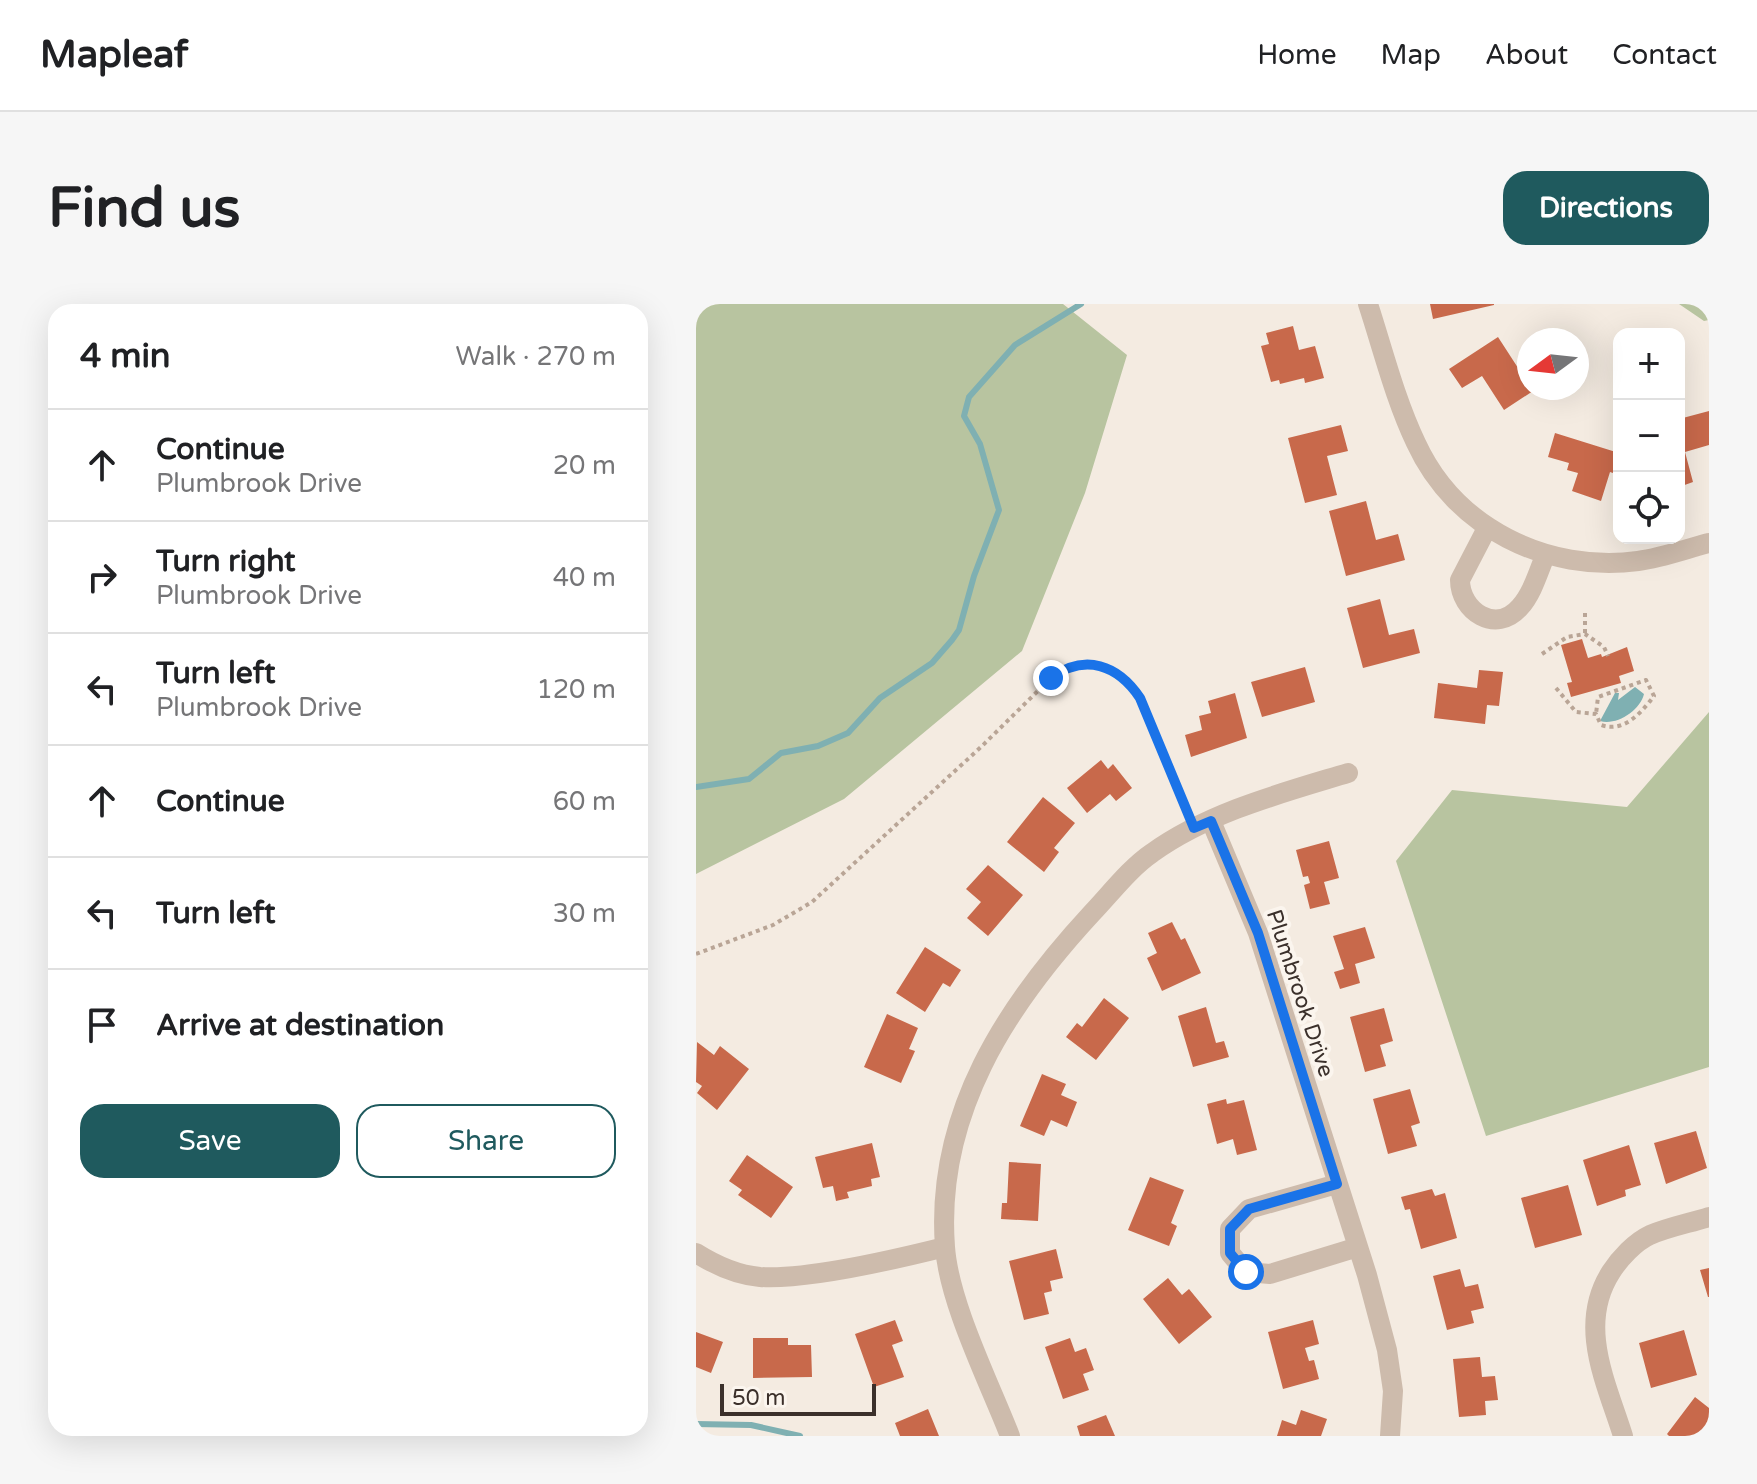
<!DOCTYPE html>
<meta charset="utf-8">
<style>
body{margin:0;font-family:"Varela Round",sans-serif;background:#f6f6f6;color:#202124}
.controls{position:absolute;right:24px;top:24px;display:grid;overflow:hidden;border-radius:16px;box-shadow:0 8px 32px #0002}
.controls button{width:72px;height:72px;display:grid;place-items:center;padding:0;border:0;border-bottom:2px solid #e0e0e0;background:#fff;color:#202124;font:40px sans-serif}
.compass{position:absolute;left:821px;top:24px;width:72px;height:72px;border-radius:50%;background:#fff;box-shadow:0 8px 32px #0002;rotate:255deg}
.scale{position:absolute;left:24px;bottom:20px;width:156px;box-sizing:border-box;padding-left:8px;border:4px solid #3b302b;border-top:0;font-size:22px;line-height:28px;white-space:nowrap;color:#3b302b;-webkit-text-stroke:6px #fbf5ee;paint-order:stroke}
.stop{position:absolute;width:24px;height:24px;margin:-18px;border:6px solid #1a73e8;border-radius:50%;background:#fff}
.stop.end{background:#1a73e8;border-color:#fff;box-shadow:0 2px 8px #0008}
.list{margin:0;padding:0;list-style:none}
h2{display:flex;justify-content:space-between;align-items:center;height:104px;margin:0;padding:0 32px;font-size:34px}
h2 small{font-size:26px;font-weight:400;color:#757577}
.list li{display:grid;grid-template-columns:52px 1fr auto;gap:24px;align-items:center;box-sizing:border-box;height:112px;padding:0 32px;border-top:2px solid #e0e0e0}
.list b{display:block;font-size:30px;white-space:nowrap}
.list p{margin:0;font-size:26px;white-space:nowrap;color:#757577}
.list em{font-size:26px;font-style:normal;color:#757577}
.actions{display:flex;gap:16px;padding:24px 32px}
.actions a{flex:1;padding:18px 0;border:2px solid #1f5a5e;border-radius:24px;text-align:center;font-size:28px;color:#1f5a5e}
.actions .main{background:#1f5a5e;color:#fff}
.icon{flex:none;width:44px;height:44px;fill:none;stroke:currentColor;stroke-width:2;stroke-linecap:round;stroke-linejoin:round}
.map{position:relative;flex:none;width:1013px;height:1132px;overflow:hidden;border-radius:24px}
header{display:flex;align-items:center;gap:48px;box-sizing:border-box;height:112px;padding:0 40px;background:#fff;border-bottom:2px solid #e0e0e0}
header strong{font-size:38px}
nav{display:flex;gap:44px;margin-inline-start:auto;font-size:28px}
.intro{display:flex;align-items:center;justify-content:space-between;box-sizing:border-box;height:192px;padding:0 48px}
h1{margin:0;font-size:56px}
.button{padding:20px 36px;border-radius:24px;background:#1f5a5e;color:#fff;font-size:28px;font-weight:700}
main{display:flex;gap:48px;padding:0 48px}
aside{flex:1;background:#fff;border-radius:24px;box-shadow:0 8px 32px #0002}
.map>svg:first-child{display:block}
.green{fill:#b8c4a0}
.water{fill:#7fb0b2}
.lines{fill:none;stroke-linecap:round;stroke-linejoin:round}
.stream{stroke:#7fb0b2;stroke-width:6}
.building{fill:#c8694b}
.path{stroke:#b9a596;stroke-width:4;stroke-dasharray:4 4;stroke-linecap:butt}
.minor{stroke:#cdbbac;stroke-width:20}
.route{stroke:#1a73e8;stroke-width:10}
.labels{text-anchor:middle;stroke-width:8;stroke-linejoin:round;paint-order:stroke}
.street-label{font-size:22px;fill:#3b302b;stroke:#fbf5ee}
</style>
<header>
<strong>Mapleaf</strong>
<nav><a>Home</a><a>Map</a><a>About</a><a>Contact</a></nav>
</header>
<div class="intro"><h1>Find us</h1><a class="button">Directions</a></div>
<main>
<aside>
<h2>4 min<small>Walk · 270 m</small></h2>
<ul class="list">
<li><svg class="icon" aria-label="ahead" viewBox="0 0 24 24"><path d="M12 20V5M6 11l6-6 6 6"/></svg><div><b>Continue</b><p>Plumbrook Drive</p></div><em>20 m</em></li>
<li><svg class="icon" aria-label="right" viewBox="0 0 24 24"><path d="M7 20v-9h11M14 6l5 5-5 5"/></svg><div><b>Turn right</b><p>Plumbrook Drive</p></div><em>40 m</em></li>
<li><svg class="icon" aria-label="left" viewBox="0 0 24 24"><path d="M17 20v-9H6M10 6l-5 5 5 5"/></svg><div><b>Turn left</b><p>Plumbrook Drive</p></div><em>120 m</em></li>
<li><svg class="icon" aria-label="ahead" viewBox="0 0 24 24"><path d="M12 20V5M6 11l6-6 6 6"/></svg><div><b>Continue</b></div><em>60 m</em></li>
<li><svg class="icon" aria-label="left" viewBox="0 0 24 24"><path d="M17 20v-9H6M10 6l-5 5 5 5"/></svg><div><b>Turn left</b></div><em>30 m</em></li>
<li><svg class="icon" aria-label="arrive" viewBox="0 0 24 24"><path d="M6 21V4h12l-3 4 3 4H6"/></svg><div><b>Arrive at destination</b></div></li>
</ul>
<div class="actions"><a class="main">Save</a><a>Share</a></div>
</aside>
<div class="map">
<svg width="1013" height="1132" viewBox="0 0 1013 1132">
<rect width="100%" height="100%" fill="#f4ebe1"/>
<path class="green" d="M0 0H367L431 51 389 189 326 347 148 495 0 570Z
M983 0H1013V16L1008 17Z
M1013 408V763L790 832 700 557 756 486 931 503Z"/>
<path class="water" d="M939 383 948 390C944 407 920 422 904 417L919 389H923L922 396Z"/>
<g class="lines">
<path class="stream" d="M0 483 53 475 85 449 122 442 152 429 184 394 236 359 256 336 263 326 278 272 303 206 284 140 268 112 273 93 319 41 385 0
M0 1120 55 1121 104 1132"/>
</g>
<path class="building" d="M734 0H798V1L737 15Z
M597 22 603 46 619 42 628 74 609 79 608 74 584 80 583 76 575 78 565 42 573 40 570 29Z
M802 33 837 87 808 106 786 72 766 84 753 65Z
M1013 107V141L989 148 997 178 983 183V115Z
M645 121 652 147 631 152 641 191 609 199 592 134Z
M859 129 923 149 920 170 914 168 905 197 876 187 882 169 871 166 873 159 852 153Z
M670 197 680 236 702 230 709 256 650 272 633 207Z
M684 295 693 331 718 325 724 349 667 364 651 304Z
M886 335 892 354 905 350 906 353 931 343 938 367 923 372 925 379 875 393 871 379 876 378 865 341Z
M609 363 619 398 566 413 555 378Z
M783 366 807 368 803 402 791 401 789 420 738 414 742 379 781 384Z
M539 389 551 434 495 453 489 431 506 426 503 412 515 409 512 397Z
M405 456 412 465 417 460 436 484 420 497 414 490 391 509 371 484Z
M347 493 379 519 358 544 363 548 348 568 311 538Z
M633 537 643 574 628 578 634 600 614 605 608 581 614 579 612 572 607 573 600 546Z
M292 561 327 591 292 632 271 614 285 598 270 585Z
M476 618 485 636 489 634 505 669 466 687 451 654 461 649 452 629Z
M669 623 679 654 659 660 664 679 644 685 638 668 648 665 637 632Z
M229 643 265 666 254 683 247 679 229 708 200 689Z
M408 694 433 714 400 756 370 733 381 719 386 723Z
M510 703 520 739 528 737 533 753 497 763 482 712Z
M688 704 697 737 684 741 690 762 669 768 654 713Z
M191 710 222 724 213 745 219 747 205 779 168 763Z
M1 738 18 751 24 742 53 765 21 806 1 789 6 782 0 778Z
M346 770 370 780 365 791 381 798 371 823 355 816 348 832 324 822Z
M714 785 724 819 715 822 721 842 692 850 677 795Z
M530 795 531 800 548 796 561 846 541 851 537 835 521 840 511 800Z
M1000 827 1011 864 970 880 958 839Z
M176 839 184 873 175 875 176 882 151 888 153 894 140 897 137 882 127 884 119 853Z
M933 841 945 881 929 886 930 892 901 902 887 856Z
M51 851 97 883 75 914 42 891 46 886 33 877Z
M313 858 345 860 342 917 305 915 306 899H311Z
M454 873 488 886 475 919 481 922 473 942 432 926Z
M872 881 886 931 839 944 825 894Z
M736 885 739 892 749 889 761 934 725 945 714 905 709 906 705 893Z
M360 945 367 974 354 977 356 987 348 989 353 1010 328 1016 313 957Z
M1013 964V993H1012L1004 966Z
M764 965 769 983 782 980 788 1004 775 1007 778 1019 751 1026 737 972Z
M472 974 486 991 493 985 516 1013 483 1040 447 995Z
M199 1016 207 1037 196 1041 208 1073 178 1083 159 1030Z
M617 1016 623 1040 609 1044 613 1057 618 1056 623 1075 587 1085 572 1028Z
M988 1026 1001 1071 955 1084 943 1039Z
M0 1028 27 1038 15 1069 0 1063Z
M57 1034H92V1041H115L116 1073 57 1074Z
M374 1034 379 1048 390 1044 398 1066 387 1070 393 1086 367 1095 349 1043Z
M784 1053 786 1073 799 1072 802 1096 789 1097 790 1111 763 1113 757 1055Z
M999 1093 1013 1104V1132H973L971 1130Z
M232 1105 243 1132H204L199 1119Z
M605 1106 631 1115 625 1132H581L586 1116 600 1121Z
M410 1111 419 1132H384L381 1122Z"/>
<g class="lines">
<path class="path" d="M889 309V330
M846 350 871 333 889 330 908 343 912 352
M860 384 880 408 900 410 905 421C928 429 945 409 958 392L950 376 902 393 900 410
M0 650 77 621 116 598 285 443 355 374 376 362 403 361 431 376 444 394 490 505"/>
<path class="minor" d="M672 0C687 46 699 95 720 139 759 224 851 269 942 257 966 254 990 245 1013 239
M791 224 764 276C764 307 800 331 824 303 836 290 842 269 849 252
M515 517 562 629 671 971 691 1046 697 1087 694 1132
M641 880 553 905 534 925V949L550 968 574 970 662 943
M0 949C19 961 41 971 64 973 111 976 201 955 249 943
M314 1132C293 1078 253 999 249 943 239 810 310 702 396 609 415 589 434 564 456 549 513 508 586 489 652 469
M927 1132C910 1078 881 1021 915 968 924 954 939 938 954 931 973 923 994 919 1013 913"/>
</g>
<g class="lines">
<path class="route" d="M355 374C389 349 422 361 444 394L498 524 515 517 562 629 641 880 553 905 534 925V949L550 968"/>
</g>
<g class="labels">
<g class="street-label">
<text transform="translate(605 689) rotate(72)" y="8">Plumbrook Drive</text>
</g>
</g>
</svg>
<div class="controls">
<button>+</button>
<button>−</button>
<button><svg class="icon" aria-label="locate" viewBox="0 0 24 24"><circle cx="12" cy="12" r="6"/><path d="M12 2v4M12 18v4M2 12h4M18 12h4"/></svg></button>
</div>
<svg class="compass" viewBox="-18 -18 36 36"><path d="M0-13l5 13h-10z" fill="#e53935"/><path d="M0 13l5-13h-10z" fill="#757577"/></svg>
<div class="scale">50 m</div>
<div class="stop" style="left:550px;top:968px"></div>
<div class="stop end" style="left:355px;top:374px"></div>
</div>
</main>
